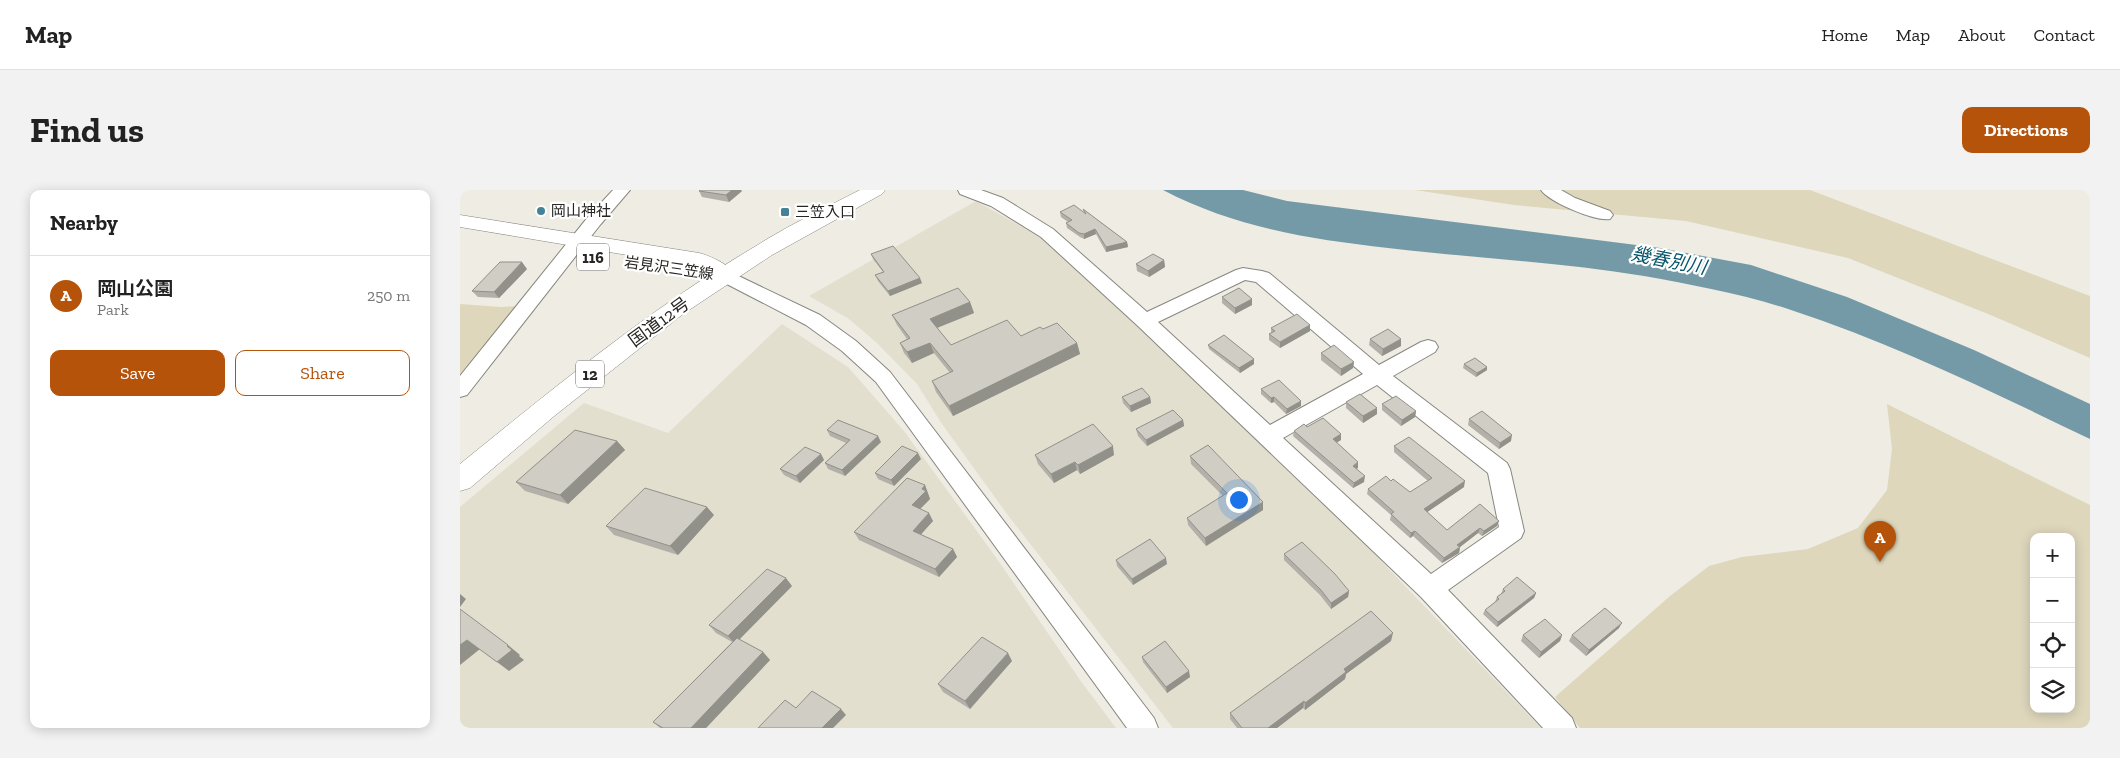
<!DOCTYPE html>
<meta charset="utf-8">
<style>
body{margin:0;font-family:"Zilla Slab","Noto Sans JP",serif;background:#f2f2f2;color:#222}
.controls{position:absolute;right:15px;bottom:15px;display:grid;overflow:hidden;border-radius:10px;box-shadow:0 2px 12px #0003}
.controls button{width:45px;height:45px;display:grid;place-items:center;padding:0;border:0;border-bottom:1px solid #e0e0e0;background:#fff;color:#222;font:25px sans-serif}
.you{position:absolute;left:778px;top:309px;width:18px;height:18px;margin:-12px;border:4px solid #fff;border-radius:50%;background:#1a73e8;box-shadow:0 0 0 8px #1a73e833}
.badge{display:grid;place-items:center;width:32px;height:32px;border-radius:50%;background:#b45309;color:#fff;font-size:16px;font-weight:700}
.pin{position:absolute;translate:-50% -41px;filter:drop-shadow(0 1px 2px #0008)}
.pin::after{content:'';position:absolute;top:26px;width:18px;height:15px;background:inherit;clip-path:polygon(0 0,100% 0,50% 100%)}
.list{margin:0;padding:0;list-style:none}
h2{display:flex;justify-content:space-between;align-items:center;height:65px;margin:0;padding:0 20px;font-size:21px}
h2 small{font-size:16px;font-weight:400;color:#767676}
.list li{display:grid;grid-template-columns:32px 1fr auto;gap:15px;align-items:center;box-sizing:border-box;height:80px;padding:0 20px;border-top:1px solid #e0e0e0}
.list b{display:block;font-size:19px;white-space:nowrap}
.list p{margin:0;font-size:16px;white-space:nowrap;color:#767676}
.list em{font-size:16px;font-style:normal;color:#767676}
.actions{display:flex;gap:10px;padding:15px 20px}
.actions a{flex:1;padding:11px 0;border:1px solid #b45309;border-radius:10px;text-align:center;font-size:18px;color:#b45309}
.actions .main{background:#b45309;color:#fff}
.icon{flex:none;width:28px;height:28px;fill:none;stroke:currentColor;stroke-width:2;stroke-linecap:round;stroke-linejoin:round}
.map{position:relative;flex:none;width:1630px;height:538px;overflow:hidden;border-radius:10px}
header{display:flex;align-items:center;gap:30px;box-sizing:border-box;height:70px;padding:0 25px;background:#fff;border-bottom:1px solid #e0e0e0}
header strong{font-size:24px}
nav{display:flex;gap:28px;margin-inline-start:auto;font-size:18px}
.intro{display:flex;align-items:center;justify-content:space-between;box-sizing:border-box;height:120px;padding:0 30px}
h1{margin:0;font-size:35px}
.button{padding:12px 22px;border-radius:10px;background:#b45309;color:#fff;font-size:18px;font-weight:700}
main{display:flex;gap:30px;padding:0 30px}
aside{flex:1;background:#fff;border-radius:10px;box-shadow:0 2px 12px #0003}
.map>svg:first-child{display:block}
.built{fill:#e3dfcf}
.green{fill:#ded7bc;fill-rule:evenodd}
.water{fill:#749aa7}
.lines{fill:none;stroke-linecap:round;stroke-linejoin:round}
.minor-casing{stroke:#88877f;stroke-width:2}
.major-casing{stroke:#88877f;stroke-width:1}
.highway-casing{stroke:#88877f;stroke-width:1}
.minor{fill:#fff;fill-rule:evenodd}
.major{fill:#fff;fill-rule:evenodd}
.highway{fill:#fff;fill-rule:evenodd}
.wall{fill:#b2b0a9}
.shaded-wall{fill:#919089}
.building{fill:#cfcdc4;stroke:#919089}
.poi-dot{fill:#438297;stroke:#fff;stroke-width:2}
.labels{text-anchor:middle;stroke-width:4.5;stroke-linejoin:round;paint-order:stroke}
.far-poi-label{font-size:15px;fill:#272623;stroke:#fff;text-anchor:start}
.far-street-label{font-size:15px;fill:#272623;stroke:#fff}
.shield{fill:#fff;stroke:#686765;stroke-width:1}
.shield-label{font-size:16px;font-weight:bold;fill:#272623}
.street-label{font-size:18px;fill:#272623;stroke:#fff}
.water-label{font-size:19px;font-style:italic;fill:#05566b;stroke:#fff}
</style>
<header>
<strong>Map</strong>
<nav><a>Home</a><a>Map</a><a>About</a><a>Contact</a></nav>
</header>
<div class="intro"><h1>Find us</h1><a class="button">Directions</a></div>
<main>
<aside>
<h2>Nearby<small></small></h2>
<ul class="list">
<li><span class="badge">A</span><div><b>岡山公園</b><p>Park</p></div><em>250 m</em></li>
</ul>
<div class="actions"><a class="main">Save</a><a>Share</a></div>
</aside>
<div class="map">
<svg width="1630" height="538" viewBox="0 0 1630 538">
<rect width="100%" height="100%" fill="#eeece3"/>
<path class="built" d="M516 11 585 50 737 190 880 328 1081 538H713L547 324 482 234 457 194 417 153 389 129 349 106Z
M322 134 388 177 444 241 535 366 620 490 656 538H0V317L124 213 208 243Z"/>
<path class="green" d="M955 0H1350L1630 106V168L1533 126 1388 68 1226 31 1054 15Z
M0 114 41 117 59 116 0 192Z
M1427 214 1630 315V538H1120L1095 507 1210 406 1249 376 1282 367 1348 359 1398 338 1427 300 1432 259ZM1574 347H1611V519H1574Z"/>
<path class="water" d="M703 0H783L827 11 1200 58 1291 75 1387 107 1514 160 1630 214V249C1532 202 1435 154 1331 120 1284 104 1233 95 1184 86 1099 72 1013 68 928 58 848 49 774 37 703 0Z"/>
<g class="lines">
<defs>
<path id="minor" d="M153 0H170L140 35 7 205 0 207V186L128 27Z
M498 0H521L543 8 593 39 687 122 776 80 783 78 802 81 809 83 919 175 961 152 968 150 975 152 978 157 975 162 933 186 1047 273 1050 279 1064 341 1061 348 988 400 1112 528 1116 538H1083L961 407 678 136 581 47 531 16 500 4ZM785 90 796 92 903 184 810 235 698 132ZM917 195 1028 283 1039 337 971 384 823 248Z
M1081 0H1101L1115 8 1150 21 1153 25 1150 29C1136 32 1089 12 1081 0Z
M266 80 360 125 396 151 430 182 694 528 698 538H667L416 192 382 161 346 135 259 90 257 86 259 82Z"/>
<path id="major" d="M0 25 239 63C251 66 270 75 277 86L274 91C258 95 246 84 233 76L0 37Z"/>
<path id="highway" d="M400 0H425L422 4 312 65 223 124 93 227 10 298 0 301V274C95 197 191 118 296 56 329 35 365 18 400 0Z"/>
</defs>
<use href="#minor" class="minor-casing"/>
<use href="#major" class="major-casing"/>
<use href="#highway" class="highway-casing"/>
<use href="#minor" class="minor"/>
<use href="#major" class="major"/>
<use href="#highway" class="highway"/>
</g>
<path class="wall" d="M239 1H282L269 12 242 7Z
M623 19 667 52 668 57 646 62 636 44 624 49 620 47 607 38 606 33 608 32 601 27 600 22H624Z
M411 64 462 93 430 106 418 91 415 85 423 82 413 69Z
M704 70 705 77 689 87 677 81 676 74Z
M67 79 39 108 18 107 12 101Z
M762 107 792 109V115L775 124 762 113Z
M510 112 514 123 477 138 491 155 561 146 583 139 617 153 620 164 493 226 476 202 472 191 490 183 474 163 452 173 444 163 440 153 447 149 437 135 432 125Z
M850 135V141L820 158 809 150V144L811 143V138Z
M910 149 941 156 922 166 909 155Z
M748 155 794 169V174L780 183 749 159Z
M861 163 894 172 893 178 881 186 861 170Z
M1004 174 1027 177V180L1016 187 1003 178Z
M801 199 841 216 826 224 814 212 811 213 801 204Z
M662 207H690L691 213 671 222 663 213Z
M886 212 917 224 903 233 886 218Z
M922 214 956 221 955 227 941 236 922 220Z
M1009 229 1051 251 1039 259 1008 235Z
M723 230 724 236 687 256 678 246 676 239Z
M847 237 881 250 876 252 898 278 896 279 904 292 893 298 833 246 834 241Z
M367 240 421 252 385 286 368 279 365 273 386 253 370 246Z
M157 251 165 260 108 314 65 301 56 292Z
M934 256 1004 297 967 322 987 340 1037 336 1022 346 1018 343 1000 357 999 363 982 373 953 346 950 348 930 330 931 325 907 304 908 299 931 291 950 302 968 291 934 262Z
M361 264 364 270 340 293 324 285 320 279Z
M575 265H654L620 284 617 280 594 293 578 274Z
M730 266 803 320 746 356 728 335 727 328 763 306 731 274Z
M461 269 434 296 418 289 415 283Z
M465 295 470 309 460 319 473 331 460 344 493 359 497 367 479 387 399 350 394 342Z
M254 325 218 365 154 345 146 336Z
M824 364 889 401 888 407 871 419 860 405 824 370Z
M656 370 707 374 673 395 657 376Z
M332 396 279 449 303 462 310 470 246 538H200L193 532 272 452 256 443 249 435Z
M1043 399 1076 403 1074 408 1037 437 1023 424 1025 420 1035 412 1037 407 1041 404Z
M1159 438 1126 466 1109 451 1112 445Z
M1063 445H1102L1100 451 1079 468 1061 451Z
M931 451 886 484 885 489 845 520 843 518 817 538H777L770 529V523Z
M682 467 730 487 707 503 683 472Z
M552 471 510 519 483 502 478 494Z"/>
<path class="shaded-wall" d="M272 0H281L282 1 269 12 266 5Z
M635 39 636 44 624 49V44Z
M667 52 668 57 646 62V57Z
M704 70 705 77 689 87 688 81Z
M62 72 67 79 39 108 34 102Z
M460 88 462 93 430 106 428 101Z
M792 109V115L775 124V118Z
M510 112 514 123 474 139 470 129Z
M850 135V141L820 158V152Z
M941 149V156L922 166 923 159Z
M470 153 474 163 452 173 447 162Z
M617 153 620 164 493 226 489 216Z
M794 169V174L780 183 779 178Z
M894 172 893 178 881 186V179Z
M1027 177V180L1016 187 1017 183Z
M690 207 691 213 671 222 670 216Z
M814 207V212L811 213V208Z
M841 211V216L826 224 827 219Z
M917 218V224L903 233V226Z
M956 221 955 227 941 236 942 230Z
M723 230 724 236 687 256 686 250Z
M881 244V250L873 255V249Z
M1052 245 1051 251 1039 259 1040 253Z
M418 246 421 252 385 286 382 280Z
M157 251 165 260 108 314 100 305Z
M653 256 654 265 620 284 618 275Z
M458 263 461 269 434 296 431 290Z
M361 264 364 270 340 293 336 286Z
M615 272 617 280 594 293 591 284Z
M898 272V278L892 281 893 276Z
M905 286 904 292 893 298 894 293Z
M1005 291 1004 297 963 325 964 319Z
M465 295 470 309 456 323 452 315 462 299Z
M803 312V320L746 356 745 348Z
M247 317 254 325 218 365 210 356Z
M469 323 473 331 457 349 453 341Z
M1039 331 1037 336 1022 346 1024 341Z
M1020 338 1018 343 1000 357 999 363 982 373 984 368 997 355Z
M955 341 953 346 950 348 951 343Z
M493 359 497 367 479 387 475 379Z
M706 368 707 374 673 395 672 389Z
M326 388 332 396 275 454 268 446Z
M889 401 888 407 871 419V413Z
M1076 403 1074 408 1037 437 1038 432Z
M0 404 6 409 0 417Z
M1162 433 1159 438 1126 466 1129 460Z
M933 443 931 451 886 484 885 489 845 520V513L884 479Z
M1102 445 1100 451 1079 468 1081 462Z
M7 450 20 459 0 475V455Z
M48 455 60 465 59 466 64 470 49 481 37 472Z
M303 462 310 470 246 538H231Z
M548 463 552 471 510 519 505 511Z
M729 481 730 487 707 503 706 497Z
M844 511 843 518 817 538H808Z
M381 519 386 525 373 538H362Z"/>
<path class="building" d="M240 0H272L266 5 239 1Z
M614 15 626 24 623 19 667 52 646 57 635 39 624 44 619 43 606 33 612 30 600 22Z
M433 56 460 88 428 101 415 85 424 82 411 64Z
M693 64 704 70 688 81 676 74Z
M40 72H62L34 102 12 101Z
M498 98 510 112 470 129 491 155 547 130 561 146 580 137 583 139 597 133 617 153 489 216 472 191 493 181 470 153 447 162 440 153 450 148 432 125Z
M779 98 792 109 775 118 762 107Z
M837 124 850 135 820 152 809 144 815 141 811 138Z
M928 139 941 149 923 159 910 149Z
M764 145 794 169 779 178 748 155Z
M874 155 894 172 881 179 861 163Z
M1015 168 1027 177 1017 183 1004 174Z
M819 190 841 211 827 219 814 207 811 208 801 199Z
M682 198 690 207 670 216 662 207Z
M900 204 917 218 903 226 886 212Z
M936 206 956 221 942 230 922 214Z
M713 220 723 230 686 250 676 239Z
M1022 221 1052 245 1040 253 1009 229Z
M863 228 881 244 873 249 898 272 893 276 905 286 894 293 834 241 844 234 847 237Z
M378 230 418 246 382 280 365 273 390 250 367 240Z
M633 234 653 256 618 275 615 272 591 284 575 265Z
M115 240 157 251 100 305 56 292Z
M949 247 1005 291 964 319 987 340 1020 314 1039 331 1024 341 1020 338 997 355 1000 357 984 368 955 341 951 343 931 324 934 322 908 299 926 286 931 291 933 289 950 302 972 288 934 256Z
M748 255 803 312 745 348 727 328 767 303 730 266Z
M442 256 458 263 431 290 415 283Z
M345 257 361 264 336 286 320 279Z
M447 288 465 295 462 299 466 301 452 315 469 323 453 341 493 359 475 379 394 342Z
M185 298 247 317 210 356 146 336Z
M690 349 706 368 672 389 656 370Z
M842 352 875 384 889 401 871 413 861 400 824 364Z
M307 379 326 388 268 446 249 435Z
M1057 387 1076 403 1038 432 1025 420 1039 409 1037 407 1045 401 1043 399Z
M1145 418 1162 433 1129 460 1112 445Z
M0 419 48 455 47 456 52 460 37 472 7 450 0 455Z
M911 421 933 443 884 479 886 482 845 513 844 511 808 538H782L770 523Z
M1085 429 1102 445 1081 462 1063 445Z
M522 447 548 463 505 511 478 494Z
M277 448 303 462 231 538H203L193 532Z
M705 451 729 481 706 497 682 467Z
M352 501 381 519 362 538H298L325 510 336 518Z"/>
<g class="poi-dot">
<circle cx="81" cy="21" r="5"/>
<rect x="320" y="17" width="10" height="10" rx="2.5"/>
</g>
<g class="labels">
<g class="far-poi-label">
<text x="91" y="26">岡山神社</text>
<text x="335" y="27">三笠入口</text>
</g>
<g class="far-street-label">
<text transform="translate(209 78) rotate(8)" y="5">岩見沢三笠線</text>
</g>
<g class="shield">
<rect x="117" y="53.5" width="32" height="27" rx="4"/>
<rect x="116" y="170.5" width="28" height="27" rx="4"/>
</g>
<g class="shield-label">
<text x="133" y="73">116</text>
<text x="130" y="190">12</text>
</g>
<g class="street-label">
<text transform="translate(199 132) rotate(-36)" y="6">国道12号</text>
</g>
<g class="water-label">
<text transform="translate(1209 70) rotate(11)" y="7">幾春別川</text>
</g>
</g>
</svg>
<div class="controls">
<button>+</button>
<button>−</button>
<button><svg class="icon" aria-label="locate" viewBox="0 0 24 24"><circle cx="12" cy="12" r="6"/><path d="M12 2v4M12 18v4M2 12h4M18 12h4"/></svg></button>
<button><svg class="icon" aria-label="layers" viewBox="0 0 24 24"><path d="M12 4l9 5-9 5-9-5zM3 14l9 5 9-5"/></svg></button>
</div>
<div class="you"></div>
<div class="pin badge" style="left:1420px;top:372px">A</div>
</div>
</main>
